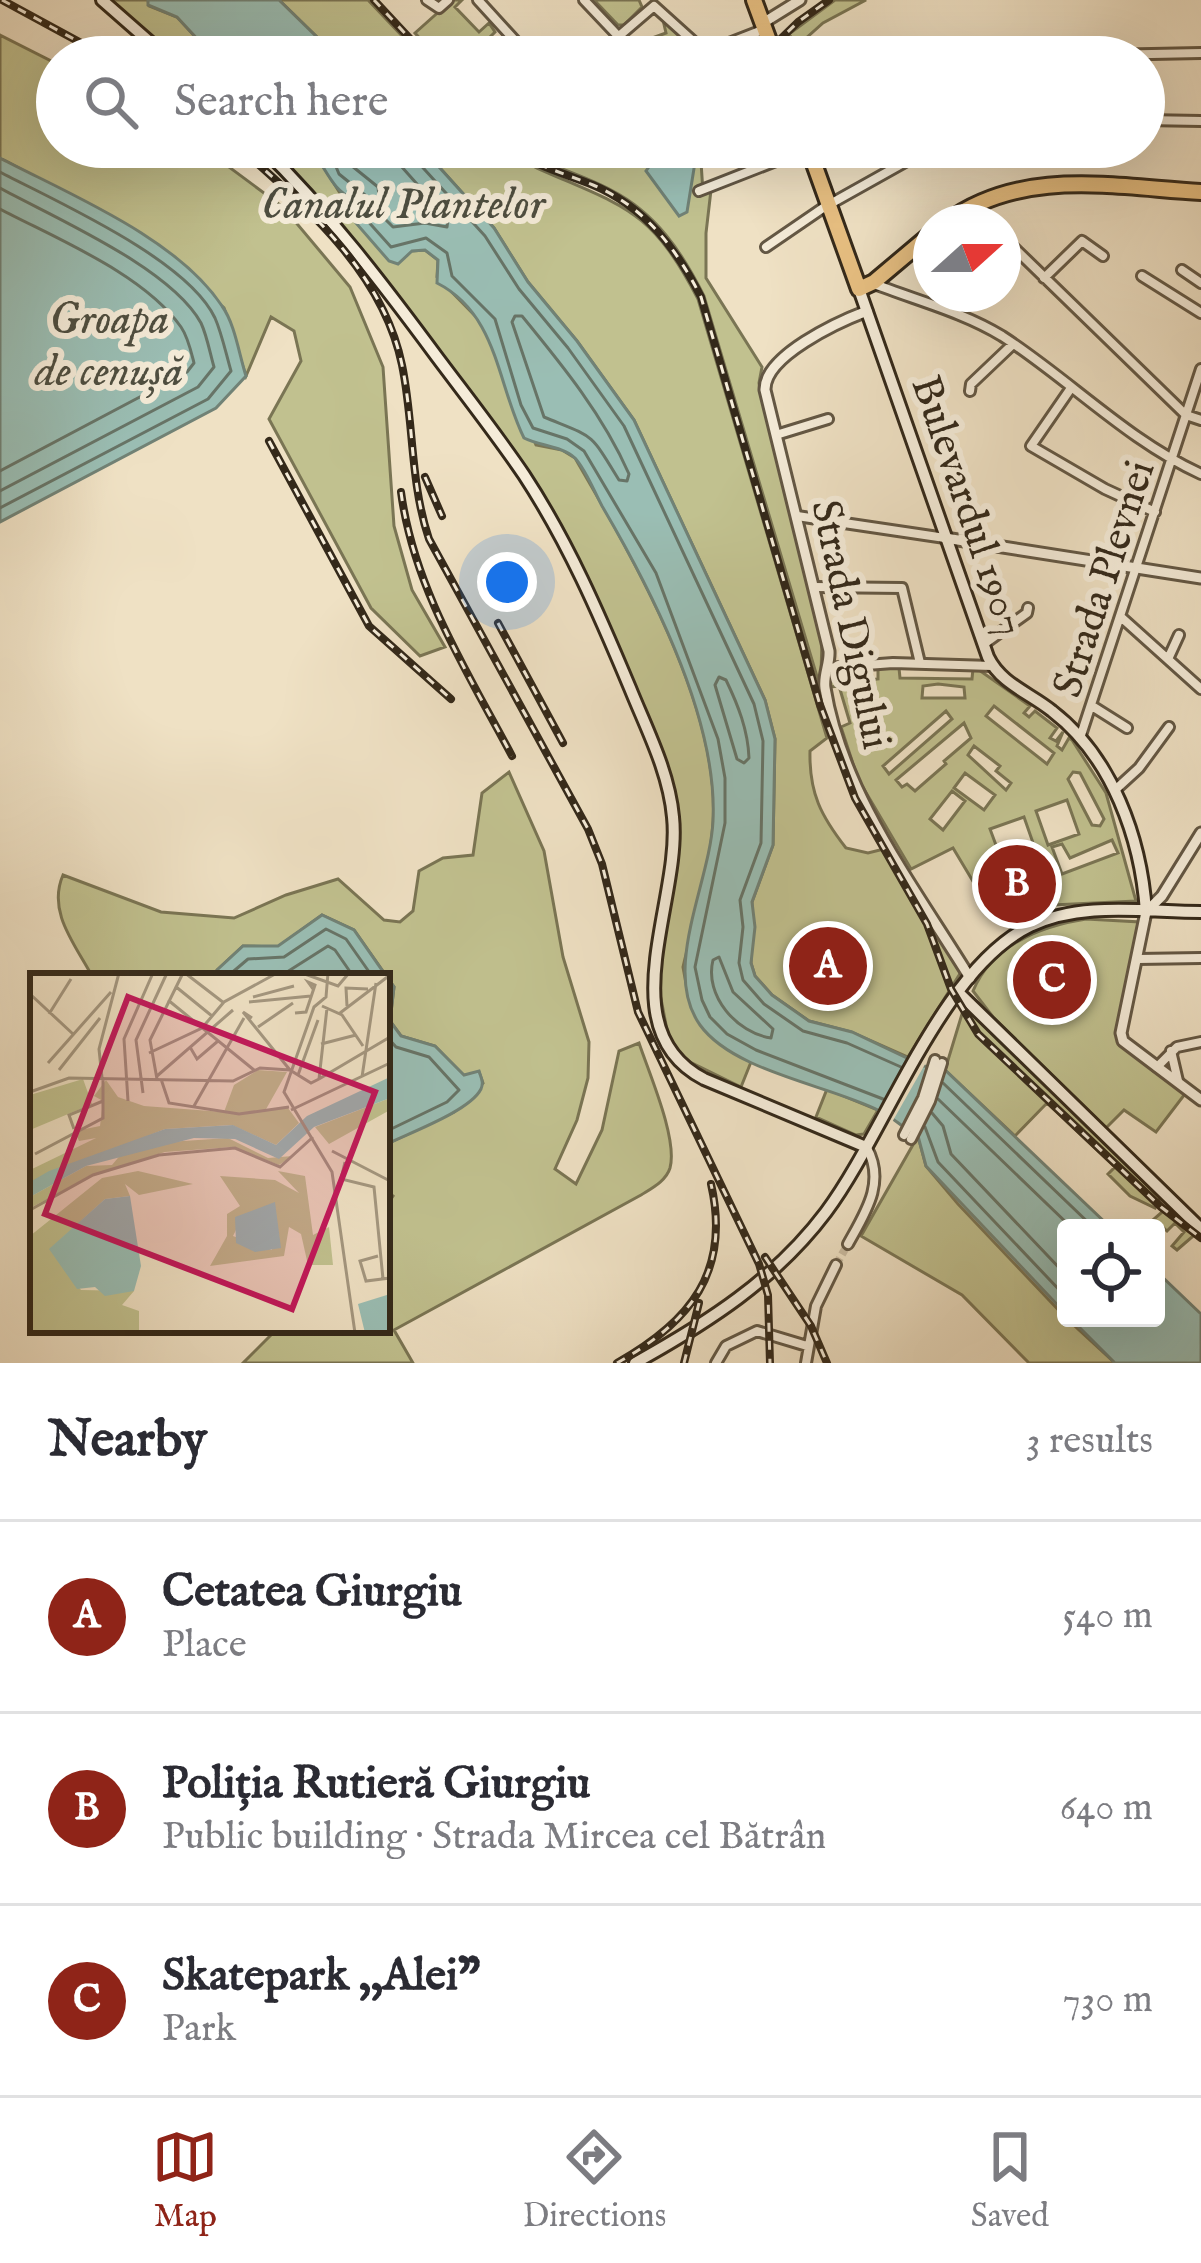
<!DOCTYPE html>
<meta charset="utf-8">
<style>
body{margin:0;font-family:"IM FELL English",serif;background:#f7f7f7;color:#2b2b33}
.controls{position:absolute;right:36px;bottom:36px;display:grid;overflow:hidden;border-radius:12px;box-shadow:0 12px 48px #0002}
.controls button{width:108px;height:108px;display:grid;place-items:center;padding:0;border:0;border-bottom:3px solid #e1e1e2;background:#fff;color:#2b2b33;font:60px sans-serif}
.compass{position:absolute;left:913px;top:204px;width:108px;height:108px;border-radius:50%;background:#fff;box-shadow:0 12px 48px #0002;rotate:69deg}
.you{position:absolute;left:507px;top:582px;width:42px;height:42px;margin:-30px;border:9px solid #fff;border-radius:50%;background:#1a73e8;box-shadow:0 0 0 18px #1a73e833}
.badge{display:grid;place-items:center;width:78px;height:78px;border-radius:50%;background:#8f2418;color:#fff;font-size:39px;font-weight:700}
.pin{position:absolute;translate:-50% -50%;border:6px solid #fff;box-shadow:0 3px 12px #0006}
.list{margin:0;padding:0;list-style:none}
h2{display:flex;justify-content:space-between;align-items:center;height:156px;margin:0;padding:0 48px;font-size:51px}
h2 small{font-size:39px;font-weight:400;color:#7c7c81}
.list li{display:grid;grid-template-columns:78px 1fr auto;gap:36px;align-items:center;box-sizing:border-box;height:192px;padding:0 48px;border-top:3px solid #e1e1e2}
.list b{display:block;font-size:45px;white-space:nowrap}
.list p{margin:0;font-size:39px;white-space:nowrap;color:#7c7c81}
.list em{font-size:39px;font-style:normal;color:#7c7c81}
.icon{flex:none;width:66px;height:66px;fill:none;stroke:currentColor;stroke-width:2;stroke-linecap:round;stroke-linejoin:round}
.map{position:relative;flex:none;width:1201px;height:1363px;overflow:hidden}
.search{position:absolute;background:#fff;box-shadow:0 12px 48px #0002;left:36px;right:36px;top:36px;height:132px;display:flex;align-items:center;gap:30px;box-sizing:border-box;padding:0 42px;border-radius:66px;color:#7c7c81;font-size:45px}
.sheet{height:732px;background:#fff}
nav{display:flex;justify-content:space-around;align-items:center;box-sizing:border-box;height:168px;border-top:3px solid #e1e1e2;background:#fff;font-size:33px;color:#7c7c81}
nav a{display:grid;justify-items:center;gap:6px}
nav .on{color:#8f2418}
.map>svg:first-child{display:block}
.green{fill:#c1c18f;stroke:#7a7554;stroke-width:3;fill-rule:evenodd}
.water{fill:#9abeb4;stroke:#718276;stroke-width:3}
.pier{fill:#efe1c4}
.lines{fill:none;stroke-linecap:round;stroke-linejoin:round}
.shore{stroke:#677467;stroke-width:3}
.minor-tunnel{stroke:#cabca2;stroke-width:8;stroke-dasharray:8 4;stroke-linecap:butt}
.minor-casing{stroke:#635744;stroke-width:14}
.tertiary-casing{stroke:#635744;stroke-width:15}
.secondary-casing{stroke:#34291a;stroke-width:16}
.primary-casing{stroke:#34291a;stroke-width:20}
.minor{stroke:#f5ecd9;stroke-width:8}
.tertiary{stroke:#f5ecd9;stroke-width:9}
.secondary{stroke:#f5ecd9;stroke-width:10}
.primary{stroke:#e8c082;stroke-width:14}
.rail-casing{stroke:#34291a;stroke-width:8}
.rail{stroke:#f5ecd9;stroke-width:3;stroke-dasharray:9;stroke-linecap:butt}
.labels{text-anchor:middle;stroke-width:12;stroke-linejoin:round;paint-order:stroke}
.street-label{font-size:42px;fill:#34291a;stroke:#f5ecd9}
.water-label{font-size:45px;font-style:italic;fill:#4e4e40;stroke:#f5ecd9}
.inset-road{fill:none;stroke:#a49780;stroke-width:3}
.view{fill:#c2185b;fill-opacity:0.15;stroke:#c2185b;stroke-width:6}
.inset-edge{fill:none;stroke:#34291a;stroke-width:6}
</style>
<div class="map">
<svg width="1201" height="1363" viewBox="0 0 1201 1363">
<rect width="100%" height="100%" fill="#efe1c4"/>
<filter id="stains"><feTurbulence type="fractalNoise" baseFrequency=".00167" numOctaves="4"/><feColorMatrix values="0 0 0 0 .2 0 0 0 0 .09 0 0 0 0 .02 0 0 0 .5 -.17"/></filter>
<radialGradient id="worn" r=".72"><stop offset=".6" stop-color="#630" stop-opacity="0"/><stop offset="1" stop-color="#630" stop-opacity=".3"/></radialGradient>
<path class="green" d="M111 0H148L149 6 177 17 214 57H174Z
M279 0H368L422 57H330L324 44Z
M452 0H462L455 7 479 32 489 23 495 32 486 41 501 57H437L415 33Z
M594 0H639L642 7 624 25H618Z
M835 0H866L823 23 786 56 783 45 791 37 789 34Z
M663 20 690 42 693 54 644 57 633 45 666 33Z
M0 35 57 64V147H202L283 207 350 287 383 367 394 526 412 590 445 647 420 656 371 608 269 419 301 361 294 331 271 317 246 376 224 308 119 221 0 158Z
M267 147H317L316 155 340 193 354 200 412 251 425 250 438 260 437 277 484 325 536 445 562 450 575 458C632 556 721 707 713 823 710 871 694 920 683 967 689 1012 713 1040 751 1062L741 1087 690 1062 676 1050 668 1035 657 978 677 867V820L664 763 588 579 522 465Z
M421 147C445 147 471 145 496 147 510 148 523 162 537 168 624 207 650 207 698 299L827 738 810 751C809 793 821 816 846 848L868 853 888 848 961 972 908 1057 851 1032 809 1021 772 995 755 976 751 963 752 902 773 845 775 739 765 700 634 420 577 341 528 282 494 228Z
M514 147 593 150 700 147 703 192 711 190 706 233V278L762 367 759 383 822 638 821 675 834 734 704 296C682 252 656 213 611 190 579 173 545 165 514 147Z
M878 668H899L900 678 972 679 973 669 979 670 1030 706 1024 713 1029 717 1035 711 1057 728 1050 738 1056 741 1063 732 1057 746 1062 750 1069 738 1072 740 1106 793 1136 901 989 908 953 848 911 869 858 779 841 727 850 723 839 686 830 687V675L834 673 836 684 878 679ZM938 684 964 687 965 698H922L923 686ZM994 706 1054 753 1047 764 986 716ZM946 711 952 719 889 774 883 766ZM964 723 971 738 944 761 946 764 915 791 907 784 902 787 896 780ZM974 746 1000 766 996 771 1011 783 1006 790 968 755ZM1073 772 1080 773 1104 819 1100 826 1092 825 1068 779ZM965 773 995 795 984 810 954 788ZM952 791 965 801 943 830 930 819ZM1067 800 1079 834 1048 845 1036 811ZM1024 817 1039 860 1006 872 990 829ZM1112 840 1118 853 1062 874 1052 847 1062 844 1070 858ZM1042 867 1048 880 992 901 987 888Z
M509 772 544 851 563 957 589 1042 588 1078 577 1120 555 1169 576 1184 602 1130 619 1051 639 1043C649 1073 678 1139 670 1168 666 1181 652 1188 641 1195L394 1330 413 1363H243L276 1330H387V1205L393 1196 387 1191V1144L454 1112 483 1083 479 1072 464 1076 435 1046 401 1036 390 1021 394 987 354 930 322 915 278 947 243 946 217 970 215 976H92C75 944 47 912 63 875L161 912 234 918 286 895 338 879 384 920 400 922 413 911 419 871 443 858 473 855 482 793Z
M1086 919 1140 922 1121 1037 1188 1090 1156 1132 1124 1110 1106 1128 993 1017 973 991C992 945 1041 926 1086 919Z
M966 1012 975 1016 1161 1196 1155 1208 1130 1196 1108 1174 1115 1167 1047 1103 1015 1136 945 1070 962 1014Z
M827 1089 878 1110 864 1134 856 1135 816 1117Z
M918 1136 926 1166 958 1204 1066 1318 1115 1363H1029L962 1295 861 1236Z
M1170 1205 1199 1231 1177 1250 1172 1246 1184 1232 1175 1223 1167 1231 1154 1219Z"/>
<path class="water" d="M148 0H279L324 44 330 57H214L177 17 148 5Z
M317 147H421L494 228 528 282 577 341 634 420 765 700 775 739 773 845 752 902 755 927 751 963 755 976 772 995 809 1021 852 1032 924 1066 945 1070 1111 1228H1066V1314L926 1166 918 1136C904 1129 894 1118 880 1111 829 1085 734 1072 700 1025 661 970 710 883 713 821 718 721 652 591 602 506 594 491 586 470 575 458 562 446 540 446 524 438 497 384 498 314 437 283L438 260 425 250 412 251 398 264 389 261 349 215 354 200C332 189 329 174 315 155Z
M688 152 696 156 687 212 679 216 646 171 651 164Z
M0 158C71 195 177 238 222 306 235 324 239 354 246 376L216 408 0 522Z
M322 915 354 930 386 976H215L217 970 243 946H278Z
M387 977 394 987 390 1021 401 1036 435 1046 464 1075 479 1071C481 1078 484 1082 481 1089 470 1111 409 1133 387 1144Z
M1156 1271 1201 1314V1363H1115L1070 1318H1156Z"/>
<path class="pier" d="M911 1052 928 1059 891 1124 875 1115Z"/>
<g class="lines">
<path class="shore" d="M328 147 339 174 365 195V218L391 247 426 238 447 253 452 276 495 319 521 405 533 428 567 439 584 451 656 573 718 739 725 778V823L695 967 702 1000 710 1017 727 1034 756 1050 883 1099
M343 147 352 166 378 187 381 215 393 227 425 223 447 227 448 219 401 166 396 147
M412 147 415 159 485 236 519 289 568 348 624 426 754 704 763 741 761 843 740 900 743 927 739 963 743 980 764 1004 803 1031 847 1043 901 1067
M0 172C57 202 187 259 215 318 222 334 226 354 231 371L208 399 0 508
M0 188C55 218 171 268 201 323 207 336 210 353 214 367L198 387 0 491
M0 209C57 239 144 274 181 327 188 337 191 351 194 363L187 372 0 471
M515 316H522C563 366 603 415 629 474L627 481 619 480C589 431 595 438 544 417L512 322Z
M719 677 726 680C738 705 748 730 749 758L744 763 737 759 715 685Z
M719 957 733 992 773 1029 771 1038C737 1033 704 996 713 960Z
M228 976 248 959 284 957 326 929 346 939 372 976
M250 976 287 972 328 946 335 950 353 976
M387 1037 396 1047 429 1057 459 1090 447 1102 387 1131
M943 1083 1094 1228
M938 1099 1072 1228
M932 1113 943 1126 951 1154 1066 1275
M925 1127 938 1162 1066 1297"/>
<path class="minor-tunnel" d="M836 1265 848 1244"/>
<defs>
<path id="minor" d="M427 0 439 8 448 0
M478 0 530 57
M584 0 638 57
M619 36 654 6 705 52
M693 57 765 29
M1008 57 1201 53
M1144 120 1201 121
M764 147 780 161
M699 191 809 148
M972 206 988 222
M1003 237 1186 415 1201 420
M766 247 823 208 932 147
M1182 270 1201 283
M1142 276 1201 313
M1044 278 1082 241 1103 256
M872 283C915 300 963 312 1002 336 1070 380 1127 440 1201 474
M1071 388 1031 446 1105 489 1155 512
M970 391 971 384 1012 345
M776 435 828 419
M797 516 945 538
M814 587 902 588 920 663
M1122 618 1201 689
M984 644 1027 613 1028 608
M1168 659 1179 635
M827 668 893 663 992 666
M1092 706 1127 728
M1080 738 1201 369
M1115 790 1139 768 1169 727
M1138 959 1201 958
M1171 1051 1178 1081
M1157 1067 1177 1047 1201 1042
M904 1135 923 1098 935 1060
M911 1139 930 1101 942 1063
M848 1244C865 1213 886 1183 867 1148
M716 1363 726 1346 757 1331 807 1346
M806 1363 816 1306 836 1265"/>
<path id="tertiary" d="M763 23 800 0
M867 311C838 322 764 356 765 390L829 651C830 664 823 675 825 688 842 794 915 888 970 978
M945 538 1201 578
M1201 833 1162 896 1146 912 1121 1033 1123 1041 1201 1100"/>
<path id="secondary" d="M102 0 167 57
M262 147C328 212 383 284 437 357 467 397 497 435 524 475 568 542 599 614 630 688 647 730 669 772 673 817 682 900 608 1029 704 1079L866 1147
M859 289 988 657C1001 684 1030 693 1052 711 1112 757 1141 838 1146 912
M959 993 1201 1229
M635 1363C707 1323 775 1280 826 1212 886 1132 940 970 1030 926 1082 901 1145 912 1201 912"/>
<path id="primary" d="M754 0 775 57
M808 147 859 289 874 282 931 234
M947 222C1022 167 1114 187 1201 192"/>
</defs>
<use href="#minor" class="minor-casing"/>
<use href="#tertiary" class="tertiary-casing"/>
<use href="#secondary" class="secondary-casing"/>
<use href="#primary" class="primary-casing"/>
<use href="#minor" class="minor"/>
<use href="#tertiary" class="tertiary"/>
<use href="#secondary" class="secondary"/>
<use href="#primary" class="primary"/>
<defs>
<path id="rail" d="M2 0 107 57
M374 0 427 57
M762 57 798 22 829 0
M239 147C307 208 383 272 402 365 414 423 410 483 429 539L588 829 602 864 638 1012 759 1264 768 1295 770 1363
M507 147C534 165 563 173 593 185 645 207 676 248 701 297L820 705 855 798 927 924 951 989 978 1034 1161 1207 1201 1238
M269 441 369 626 451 699
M425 477 442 516
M401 492C414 589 467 671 512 756
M498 623 563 743
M765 1257 811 1326 827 1363
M617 1363C690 1322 731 1272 711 1184
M684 1363 699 1303"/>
</defs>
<use href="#rail" class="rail-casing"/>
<use href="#rail" class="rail"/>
</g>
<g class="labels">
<g class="street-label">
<text transform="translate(970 505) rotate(71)" y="15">Bulevardul 1907</text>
<text transform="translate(1102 578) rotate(-72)" y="15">Strada Plevnei</text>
<text transform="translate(853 624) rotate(78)" y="15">Strada Digului</text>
</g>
<g class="water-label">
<text x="403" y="218">Canalul Plantelor</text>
<text x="109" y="333">Groapa<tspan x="109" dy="52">de cenușă</tspan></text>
</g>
</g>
<g transform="translate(30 973)">
<rect width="360" height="360" fill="#efe1c4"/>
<path d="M228 97 257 99 235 138 258 135 269 150 246 172 202 152 135 156 0 209V197L66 165 49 168 45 158 70 153 73 128 64 123 76 107 88 124 114 133 194 139 204 112ZM53 106 62 131 0 157V122ZM360 125V137L299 171 285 154ZM198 165 238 185 263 183 249 192 203 174 135 179 63 202 0 235V224L56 193 82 192 92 180 138 169ZM108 198 163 211 109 222 95 211 100 223 75 226 20 276 51 317 104 318 92 332 109 338V360H0V263L72 205ZM248 198 275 203 283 262 299 254 303 292H278L271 261 259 254 254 283 180 293 197 263V241L210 233 190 203 245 207 269 220ZM242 232V277L203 263 206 257Z" fill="#c1c18f" fill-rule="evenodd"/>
<path d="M360 104V125L284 154 249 186 205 166 164 165 56 193 0 224V209L19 198 135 156 203 152 246 172 277 143ZM100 223 111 293 104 318 75 323 65 314 47 316 19 276 75 226ZM245 229 251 275 225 279 206 270 205 244ZM360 321V360H335L328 331Z" fill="#9abeb4"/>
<path class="inset-road" d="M155 0 194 30M272 0 308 13 319 0M298 0 296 24 284 34 254 119 302 199 325 360M145 13 182 43M0 21 43 61M223 24 264 13M138 27 224 97M219 29 281 23M292 33 312 42 333 73M317 33 316 15 338 16M265 40 276 39 285 12 278 9 283 16M310 40 360 2M19 41 41 6M222 45 213 39 260 97 281 110 289 106M228 54 263 30M291 71 326 62M160 74 167 86 188 68M119 80 172 55 194 29 247 0M18 90 81 19M29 97 70 45M268 102 288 47M127 103 203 37M332 104 346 10M72 105 69 76 89 0M127 106 120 67 153 0M131 106 139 130 209 141 259 134M289 106 360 64M289 106 297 35M0 119 39 105 203 108 230 95 260 97M113 120 106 67 137 0M98 128 94 66 123 0M164 133 214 45M261 137 360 90M44 156 39 142 73 128M302 178 360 208M5 181 73 145V105M315 189 311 206 344 214 353 306M0 237 63 202 129 182 205 175 250 194 283 164M348 283 330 288 336 308 360 305"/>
<path class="view" d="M98 24 345 119 262 336 15 241Z"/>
<rect width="360" height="360" class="inset-edge"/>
</g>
<rect width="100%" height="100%" filter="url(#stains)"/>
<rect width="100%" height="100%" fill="url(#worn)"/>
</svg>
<div class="controls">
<button><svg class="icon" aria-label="locate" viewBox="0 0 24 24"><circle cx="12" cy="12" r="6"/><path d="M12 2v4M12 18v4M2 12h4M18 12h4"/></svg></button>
</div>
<svg class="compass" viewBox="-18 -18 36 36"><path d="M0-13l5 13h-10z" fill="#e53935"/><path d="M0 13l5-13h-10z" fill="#7c7c81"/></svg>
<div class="you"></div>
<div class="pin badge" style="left:828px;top:966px">A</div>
<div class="pin badge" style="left:1017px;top:884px">B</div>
<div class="pin badge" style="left:1052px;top:980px">C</div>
<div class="search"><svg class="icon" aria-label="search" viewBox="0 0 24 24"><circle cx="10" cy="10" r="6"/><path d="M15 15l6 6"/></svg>Search here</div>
</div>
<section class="sheet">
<h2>Nearby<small>3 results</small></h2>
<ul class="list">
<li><span class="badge">A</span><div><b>Cetatea Giurgiu</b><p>Place</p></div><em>540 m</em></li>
<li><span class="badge">B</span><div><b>Poliția Rutieră Giurgiu</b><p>Public building · Strada Mircea cel Bătrân</p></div><em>640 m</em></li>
<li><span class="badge">C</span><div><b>Skatepark ,,Alei&quot;</b><p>Park</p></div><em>730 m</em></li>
</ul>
</section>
<nav>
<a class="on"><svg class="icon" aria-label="map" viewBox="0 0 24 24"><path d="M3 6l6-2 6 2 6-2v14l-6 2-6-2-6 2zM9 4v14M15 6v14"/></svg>Map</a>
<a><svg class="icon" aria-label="directions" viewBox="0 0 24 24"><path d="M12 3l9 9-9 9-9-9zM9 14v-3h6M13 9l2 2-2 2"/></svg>Directions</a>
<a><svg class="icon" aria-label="saved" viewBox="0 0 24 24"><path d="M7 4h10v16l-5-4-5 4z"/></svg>Saved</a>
</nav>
